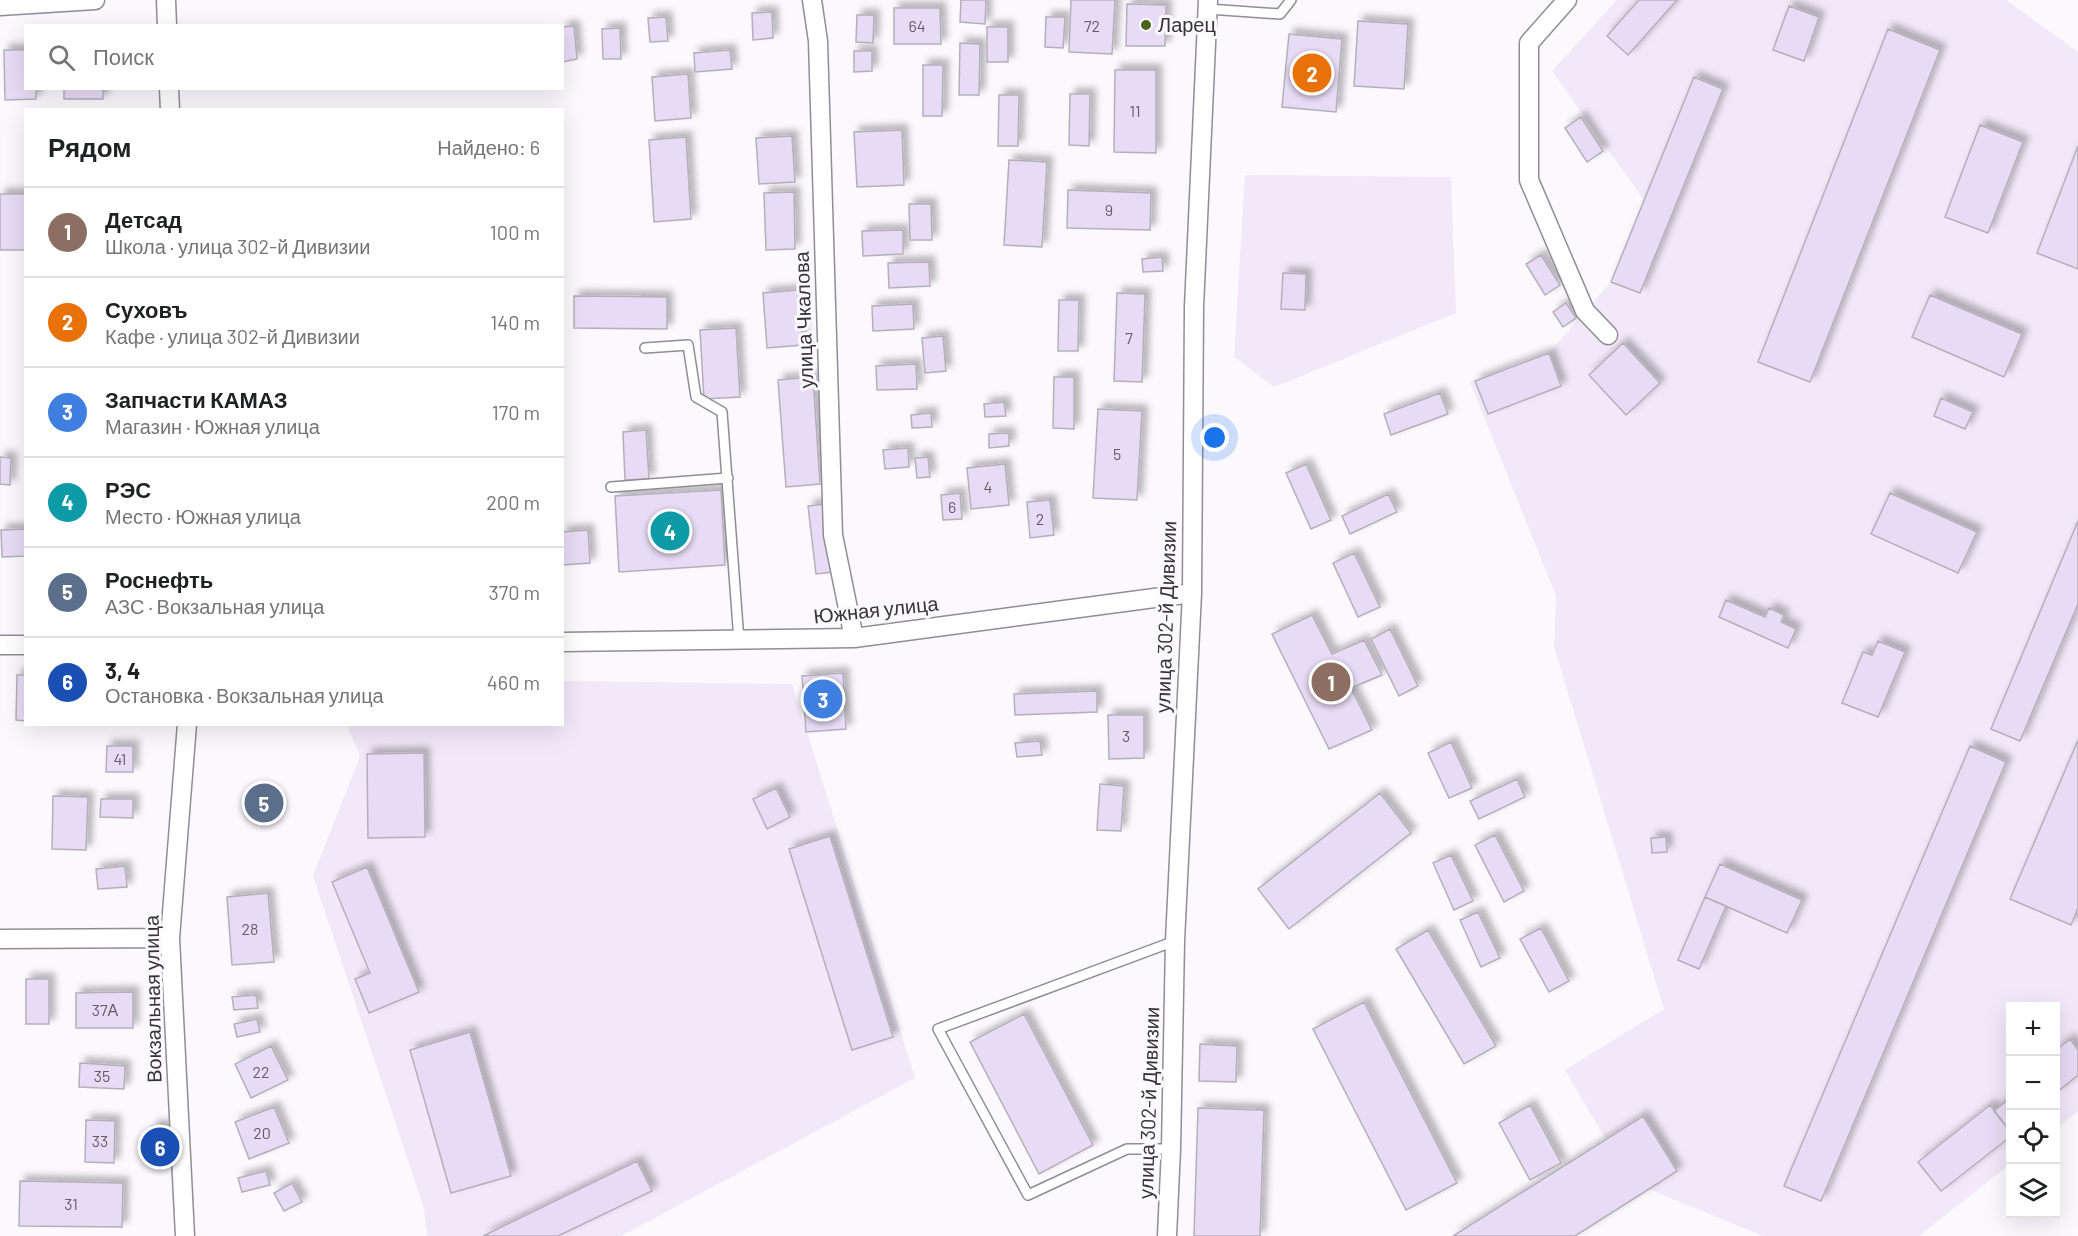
<!DOCTYPE html>
<html lang="ru">
<meta charset="utf-8">
<style>
body{margin:0;font-family:Barlow,sans-serif;background:#f6f6f6;color:#202124}
.controls{position:absolute;right:18px;bottom:18px;display:grid;overflow:hidden;border-radius:0px;box-shadow:0 6px 24px #0002}
.controls button{width:54px;height:54px;display:grid;place-items:center;padding:0;border:0;border-bottom:2px solid #e0e0e0;background:#fff;color:#202124;font:30px sans-serif}
.you{position:absolute;left:1215px;top:438px;width:21px;height:21px;margin:-15px;border:4px solid #fff;border-radius:50%;background:#1a73e8;box-shadow:0 0 0 9px #1a73e833}
.badge{display:grid;place-items:center;width:39px;height:39px;border-radius:50%;background:#496517;color:#fff;font-size:20px;font-weight:700}
.pin{position:absolute;translate:-50% -50%;border:3px solid #fff;box-shadow:0 2px 6px #0006}
.list{margin:0;padding:0;list-style:none}
h2{display:flex;justify-content:space-between;align-items:center;height:78px;margin:0;padding:0 24px;font-size:26px}
h2 small{font-size:20px;font-weight:400;color:#757577}
.list li{display:grid;grid-template-columns:39px 1fr auto;gap:18px;align-items:center;box-sizing:border-box;height:90px;padding:0 24px;border-top:2px solid #e0e0e0}
.list b{display:block;font-size:22px;white-space:nowrap}
.list p{margin:0;font-size:20px;white-space:nowrap;color:#757577}
.list em{font-size:20px;font-style:normal;color:#757577}
.icon{flex:none;width:33px;height:33px;fill:none;stroke:currentColor;stroke-width:2;stroke-linecap:round;stroke-linejoin:round}
.map{position:relative;flex:none;width:2078px;height:1236px;overflow:hidden}
.search{position:absolute;background:#fff;box-shadow:0 6px 24px #0002;left:24px;top:24px;width:540px;height:66px;display:flex;align-items:center;gap:15px;box-sizing:border-box;padding:0 21px;border-radius:0px;color:#757577;font-size:22px}
.panel{position:absolute;background:#fff;box-shadow:0 6px 24px #0002;left:24px;top:108px;width:540px;height:618px;border-radius:0px}
.map>svg:first-child{display:block}
.built{fill:#f1e8f9}
.building{fill:#e8dbf5;stroke:#b4b0b9;stroke-width:1.5;filter:url(#shadow)}
.lines{fill:none;stroke-linecap:round;stroke-linejoin:round}
.lane-casing{stroke:#918c96;stroke-width:12}
.street-casing{stroke:#918c96;stroke-width:21}
.lane{stroke:#fff;stroke-width:9}
.street{stroke:#fff;stroke-width:18}
.poi-dot{fill:#496517;stroke:#fbf8fe;stroke-width:2}
.labels{text-anchor:middle;stroke-width:6;stroke-linejoin:round;paint-order:stroke}
.number-label{font-size:16px;fill:#625e67}
.poi-label{font-size:20px;fill:#363438;stroke:#fbf8fe;text-anchor:start}
.street-label{font-size:20px;fill:#363438;stroke:#fbf8fe}
</style>
<div class="map">
<svg width="2078" height="1236" viewBox="0 0 2078 1236">
<defs>
<filter id="shadow"><feDropShadow dx="5.5" dy="-5.5" stdDeviation="3" flood-color="#0004"/></filter>
</defs>
<rect width="100%" height="100%" fill="#fbf8fe"/>
<path class="built" d="M1617 0H2006L2078 52V1111L2056 1129V1006H2010V1164L1919 1236H1763L1649 1189 1677 1171 1643 1117 1606 1140 1565 1070 1664 1009 1554 646 1556 596 1470 382 1549 353 1611 282 1644 200 1552 71Z
M1245 175 1451 177 1456 313 1274 387 1234 357Z
M563 681 792 684 915 1078 621 1236H427L424 1208 313 876 360 756 347 725 562 724Z"/>
<path class="building" d="M961 0H986L985 24 960 22Z
M1071 0H1115L1112 54 1069 52Z
M1639 0H1677L1628 55 1607 36Z
M1127 4 1166 5 1165 46H1126Z
M1789 6 1819 17 1804 61 1773 50Z
M894 8H940L941 44H894Z
M772 12 773 38 753 40 752 13Z
M857 15H874L873 43 856 42Z
M666 17 668 41 650 42 648 18Z
M1046 17H1065L1063 48 1045 47Z
M1358 21 1408 24 1404 89 1354 86Z
M574 26 577 59 562 62V27Z
M987 27H1008V62H987Z
M620 28 621 59H603L602 29Z
M1888 29 1940 50 1810 382 1758 362Z
M1289 34 1342 39 1336 112 1282 107Z
M960 43 980 44 979 95H959Z
M4 50H26V88H36V99L5 100Z
M730 50 732 69 695 72 694 53Z
M854 51H872V71L854 72Z
M923 65H943L942 116H923Z
M1115 70H1156V153L1114 152Z
M688 74 691 118 655 121 652 77Z
M1694 77 1723 89 1640 293 1611 282Z
M64 88H103V99H64Z
M1070 94H1090L1089 146 1069 145Z
M999 95H1019L1018 146H998Z
M1581 117 1603 151 1587 162 1565 128Z
M1980 125 2023 142 1988 233 1945 217Z
M902 130 904 185 857 187 854 132Z
M792 136 795 182 759 184 756 138Z
M686 137 691 219 654 222 649 140Z
M2078 146V269L2037 253Z
M1009 160 1047 162 1042 247 1004 245Z
M1068 190 1151 193 1150 230 1067 228Z
M794 192 795 249 766 250 764 193Z
M0 194H26V250H0Z
M909 204H931L932 240H910Z
M903 230V254L863 256 862 231Z
M1541 255 1560 285 1545 295 1526 264Z
M1162 257 1163 271 1143 272 1142 259Z
M929 262 930 286 889 288 888 263Z
M1283 273 1306 274 1305 310 1281 309Z
M798 290 803 345 767 348 763 293Z
M1117 293 1145 294 1142 382 1114 381Z
M1930 295 2022 334 2004 377 1912 337Z
M574 296 667 297V329L574 328Z
M1059 300H1079L1078 351H1058Z
M1566 303 1576 318 1563 327 1553 312Z
M913 304 914 329 873 331 872 306Z
M736 328 740 397 704 399 700 330Z
M943 336 946 371 925 373 922 338Z
M1623 343 1660 383 1626 415 1589 375Z
M1549 353 1561 386 1488 414 1475 381Z
M916 364 917 389 877 390 876 366Z
M813 377 820 484 786 487 778 380Z
M1054 377H1074V429L1053 428Z
M1440 393 1448 414 1391 435 1384 414Z
M1941 398 1973 412 1965 429 1934 416Z
M1004 402 1006 416 985 417 984 404Z
M1098 409 1142 411 1137 500 1093 498Z
M931 413 932 427 912 428 911 415Z
M646 430 649 479 625 480 623 432Z
M1009 433V446L989 448V434Z
M908 448 909 467 885 469 883 450Z
M0 457 11 458 10 485 0 484Z
M928 457 930 477 917 478 915 458Z
M1005 464 1009 505 971 509 967 468Z
M1306 464 1331 520 1311 529 1286 473Z
M721 490 725 565 619 572 615 496Z
M960 493 962 519 943 520 941 495Z
M1890 493 1977 532 1958 573 1871 534Z
M1388 494 1397 512 1350 534 1342 516Z
M1050 500 1054 535 1030 538 1027 502Z
M826 504 833 572 816 574 808 506Z
M2078 521V604L2020 741 1991 729Z
M26 529V556L2 557 1 530Z
M588 530 590 563 562 565V532Z
M1354 553 1380 607 1358 617 1333 563Z
M1726 600 1765 617 1769 608 1784 615 1781 622 1796 629 1788 648 1719 617Z
M1312 615 1332 654 1364 640 1382 675 1351 688 1372 730 1329 749 1272 634Z
M1390 629 1418 686 1399 696 1371 639Z
M1878 641 1905 652 1878 717 1842 703 1863 652 1872 655Z
M843 673 846 729 806 732 802 676Z
M17 675H26V721L16 720Z
M1097 691V712L1015 715 1014 694Z
M1108 715H1144V758L1109 759Z
M2078 740V908L2071 925 2010 899Z
M1040 741 1042 755 1017 757 1015 743Z
M1451 742 1472 788 1449 798 1428 753Z
M107 746H133V772H106Z
M1970 746 2006 762 1821 1201 1784 1186Z
M424 753 425 837 368 838 367 754Z
M1517 779 1525 797 1479 819 1470 801Z
M1100 784 1124 786 1121 831 1097 830Z
M776 788 790 817 767 829 753 799Z
M1380 793 1411 833 1289 929 1258 889Z
M53 796 88 797 86 850 52 849Z
M101 799H133V818L100 817Z
M1495 835 1524 891 1504 902 1475 845Z
M830 836 893 1037 852 1050 789 849Z
M1666 837 1667 852 1652 853 1651 838Z
M1451 855 1473 901 1454 910 1433 863Z
M1720 864 1802 900 1787 933 1705 897Z
M125 866 127 887 98 889 96 869Z
M367 867 419 992 369 1013 355 979 370 973 332 882Z
M268 893 274 962 232 965 227 897Z
M1705 897 1726 906 1699 969 1678 960Z
M1478 912 1500 958 1481 967 1460 920Z
M1541 928 1569 981 1549 992 1520 939Z
M1428 930 1496 1046 1464 1064 1396 949Z
M26 979H49V1024H26Z
M133 992V1028H76V993Z
M256 995 258 1008 234 1010 232 997Z
M1364 1002 1457 1183 1406 1210 1313 1029Z
M1024 1014 1093 1145 1039 1174 970 1042Z
M257 1019 260 1032 237 1037 234 1024Z
M470 1032 511 1176 451 1193 410 1050Z
M2070 1039 2078 1050V1075L2056 1093V1050Z
M1200 1044 1237 1046 1236 1082 1199 1081Z
M271 1046 288 1080 251 1098 235 1064Z
M80 1063 125 1066 124 1089 79 1087Z
M2010 1098V1129L2009 1130 1994 1111Z
M1530 1105 1561 1163 1530 1180 1499 1123Z
M1990 1105 2010 1131V1137L1941 1191 1918 1162Z
M274 1107 289 1143 249 1159 235 1122Z
M1198 1108 1264 1110 1260 1236H1194Z
M1643 1116 1677 1171 1649 1189 1575 1236H1453Z
M86 1120 115 1121 114 1163 85 1162Z
M152 1126H166L165 1157H151Z
M637 1161 652 1191 558 1236H483Z
M266 1171 270 1185 242 1192 238 1178Z
M20 1181 123 1183 122 1227 19 1226Z
M292 1183 302 1202 284 1211 274 1193Z"/>
<g class="lines">
<defs>
<path id="lane" d="M1208 9 1280 14 1291 0
M645 348 688 345 696 397 722 412 739 641
M611 487 728 478
M1171 1149H1127L1028 1195 938 1029 1175 941"/>
<path id="street" d="M166 0 167 26
M812 0 818 41 833 535 854 638
M1567 0 1529 43V180L1585 311 1608 335
M0 6 95 0
M169 88 170 110
M562 642 854 638 1192 593
M0 645H26
M0 939 170 938
M185 1236 170 938 187 724
M1167 1236 1171 1149 1175 941 1192 593 1194 307 1208 0"/>
</defs>
<use href="#lane" class="lane-casing"/>
<use href="#street" class="street-casing"/>
<use href="#lane" class="lane"/>
<use href="#street" class="street"/>
</g>
<circle class="poi-dot" cx="1146" cy="25" r="6"/>
<g class="labels">
<g class="number-label">
<text x="917" y="32">64</text>
<text x="1092" y="32">72</text>
<text x="1135" y="117">11</text>
<text x="1109" y="216">9</text>
<text x="1129" y="344">7</text>
<text x="1117" y="460">5</text>
<text x="988" y="493">4</text>
<text x="952" y="513">6</text>
<text x="1040" y="525">2</text>
<text x="1126" y="742">3</text>
<text x="120" y="765">41</text>
<text x="250" y="935">28</text>
<text x="105" y="1016">37А</text>
<text x="261" y="1078">22</text>
<text x="102" y="1082">35</text>
<text x="262" y="1139">20</text>
<text x="100" y="1147">33</text>
<text x="71" y="1210">31</text>
</g>
<g class="poi-label">
<text x="1158" y="32">Ларец</text>
</g>
<g class="street-label">
<text transform="translate(804 320) rotate(-92)" y="7">улица Чкалова</text>
<text transform="translate(876 610) rotate(-6)" y="7">Южная улица</text>
<text transform="translate(1166 617) rotate(-88)" y="7">улица 302-й Дивизии</text>
<text transform="translate(153 999) rotate(-91)" y="7">Вокзальная улица</text>
<text transform="translate(1149 1103) rotate(-88)" y="7">улица 302-й Дивизии</text>
</g>
</g>
</svg>
<div class="controls">
<button>+</button>
<button>−</button>
<button><svg class="icon" aria-label="locate" viewBox="0 0 24 24"><circle cx="12" cy="12" r="6"/><path d="M12 2v4M12 18v4M2 12h4M18 12h4"/></svg></button>
<button><svg class="icon" aria-label="layers" viewBox="0 0 24 24"><path d="M12 4l9 5-9 5-9-5zM3 14l9 5 9-5"/></svg></button>
</div>
<div class="you"></div>
<div class="pin badge" style="left:1331px;top:682px;background:#8d6e63">1</div>
<div class="pin badge" style="left:1312px;top:73px;background:#e8710a">2</div>
<div class="pin badge" style="left:823px;top:699px;background:#3f7fe0">3</div>
<div class="pin badge" style="left:670px;top:531px;background:#0f9aa8">4</div>
<div class="pin badge" style="left:264px;top:803px;background:#5c6f8a">5</div>
<div class="pin badge" style="left:160px;top:1147px;background:#1a4fb4">6</div>
<div class="search"><svg class="icon" aria-label="search" viewBox="0 0 24 24"><circle cx="10" cy="10" r="6"/><path d="M15 15l6 6"/></svg>Поиск</div>
<section class="panel">
<h2>Рядом<small>Найдено: 6</small></h2>
<ul class="list">
<li><span class="badge" style="background:#8d6e63">1</span><div><b>Детсад</b><p>Школа · улица 302-й Дивизии</p></div><em>100 m</em></li>
<li><span class="badge" style="background:#e8710a">2</span><div><b>Суховъ</b><p>Кафе · улица 302-й Дивизии</p></div><em>140 m</em></li>
<li><span class="badge" style="background:#3f7fe0">3</span><div><b>Запчасти КАМАЗ</b><p>Магазин · Южная улица</p></div><em>170 m</em></li>
<li><span class="badge" style="background:#0f9aa8">4</span><div><b>РЭС</b><p>Место · Южная улица</p></div><em>200 m</em></li>
<li><span class="badge" style="background:#5c6f8a">5</span><div><b>Роснефть</b><p>АЗС · Вокзальная улица</p></div><em>370 m</em></li>
<li><span class="badge" style="background:#1a4fb4">6</span><div><b>3, 4</b><p>Остановка · Вокзальная улица</p></div><em>460 m</em></li>
</ul>
</section>
</div>
